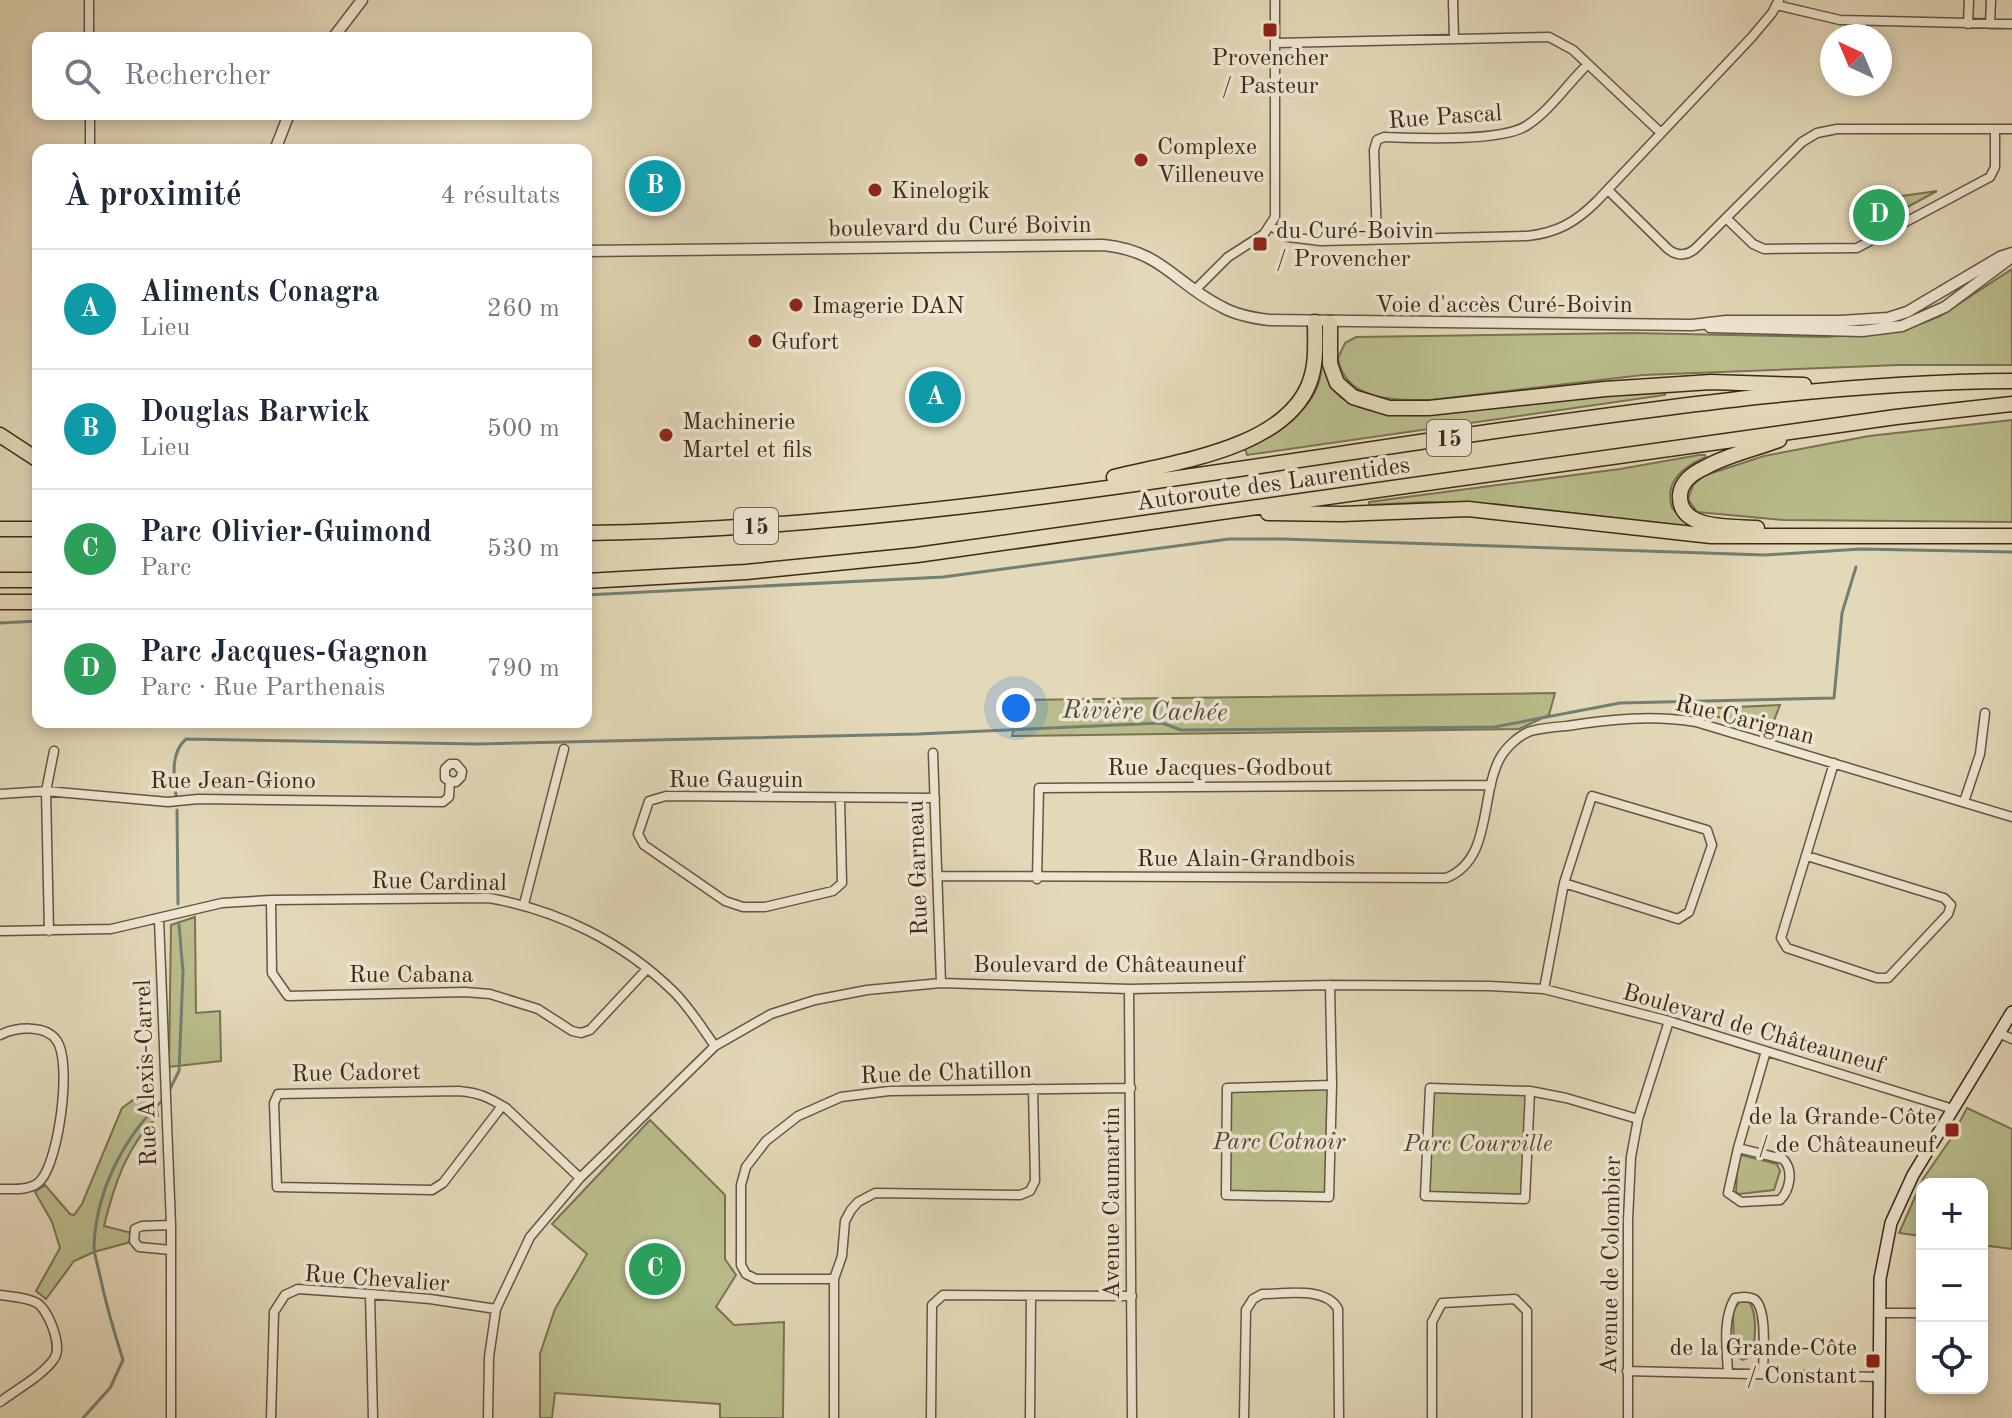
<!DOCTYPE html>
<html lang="fr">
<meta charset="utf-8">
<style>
body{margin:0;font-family:"Old Standard TT",serif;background:#f6f6f7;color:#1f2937}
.controls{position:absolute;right:24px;bottom:24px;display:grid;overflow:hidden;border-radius:16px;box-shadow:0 4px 12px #0003}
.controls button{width:72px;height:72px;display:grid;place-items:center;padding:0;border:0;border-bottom:2px solid #e0e1e3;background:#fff;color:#1f2937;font:40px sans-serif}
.compass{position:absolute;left:1820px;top:24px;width:72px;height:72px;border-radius:50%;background:#fff;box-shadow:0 4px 12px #0003;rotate:316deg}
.you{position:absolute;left:1016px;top:708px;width:28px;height:28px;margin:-20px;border:6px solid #fff;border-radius:50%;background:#1a73e8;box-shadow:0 0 0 12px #1a73e833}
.badge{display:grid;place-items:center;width:52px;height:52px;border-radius:50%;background:#ea580c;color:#fff;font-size:26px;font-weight:700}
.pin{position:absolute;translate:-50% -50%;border:4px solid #fff;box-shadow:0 2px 8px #0006}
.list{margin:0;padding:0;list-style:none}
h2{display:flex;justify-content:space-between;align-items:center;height:104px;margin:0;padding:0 32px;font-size:34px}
h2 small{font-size:26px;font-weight:400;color:#747a83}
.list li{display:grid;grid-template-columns:52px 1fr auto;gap:24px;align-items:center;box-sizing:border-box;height:120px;padding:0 32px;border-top:2px solid #e0e1e3}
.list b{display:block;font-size:30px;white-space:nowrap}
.list p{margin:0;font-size:26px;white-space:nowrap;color:#747a83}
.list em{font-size:26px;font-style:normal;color:#747a83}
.icon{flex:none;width:44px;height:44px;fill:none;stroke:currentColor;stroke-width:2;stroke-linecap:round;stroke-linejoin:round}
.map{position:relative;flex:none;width:2012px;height:1418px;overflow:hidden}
.search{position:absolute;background:#fff;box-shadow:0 4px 12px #0003;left:32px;top:32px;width:560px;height:88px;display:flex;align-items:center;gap:20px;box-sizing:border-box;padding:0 28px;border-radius:16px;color:#747a83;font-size:30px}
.panel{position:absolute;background:#fff;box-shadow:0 4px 12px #0003;left:32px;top:144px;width:560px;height:584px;border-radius:16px}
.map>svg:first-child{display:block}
.green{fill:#b9bd8b;stroke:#7b7352;stroke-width:2}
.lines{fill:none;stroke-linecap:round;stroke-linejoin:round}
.stream{stroke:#727f74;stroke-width:3}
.minor-casing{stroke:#665541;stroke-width:11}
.tertiary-casing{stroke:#665541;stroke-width:13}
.secondary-casing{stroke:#3d2919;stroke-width:14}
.motorway-casing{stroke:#3d2919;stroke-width:17}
.minor{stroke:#ede6d1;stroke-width:8}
.tertiary{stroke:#ede6d1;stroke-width:10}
.secondary{stroke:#ede6d1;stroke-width:11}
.motorway{stroke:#e3d8b8;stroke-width:14}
.poi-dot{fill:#8f2418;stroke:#ede6d1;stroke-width:3}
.labels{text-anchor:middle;stroke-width:7;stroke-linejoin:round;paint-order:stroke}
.shield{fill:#ede6d1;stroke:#726250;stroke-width:2}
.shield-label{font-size:22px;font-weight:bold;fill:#3d2919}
.poi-label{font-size:24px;fill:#3d2919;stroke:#ede6d1;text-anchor:start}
.street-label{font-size:24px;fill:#3d2919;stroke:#ede6d1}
.park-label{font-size:24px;font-style:italic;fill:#564730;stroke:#ede6d1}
.water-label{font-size:26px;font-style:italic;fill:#534d3f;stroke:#ede6d1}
</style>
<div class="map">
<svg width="2012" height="1418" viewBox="0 0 2012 1418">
<rect width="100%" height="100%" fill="#e3d8b8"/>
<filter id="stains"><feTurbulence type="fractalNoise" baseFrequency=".0025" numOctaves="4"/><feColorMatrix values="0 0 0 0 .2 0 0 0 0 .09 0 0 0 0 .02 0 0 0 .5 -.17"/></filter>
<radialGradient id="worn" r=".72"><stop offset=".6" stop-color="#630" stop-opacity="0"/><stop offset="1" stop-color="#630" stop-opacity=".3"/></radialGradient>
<path class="green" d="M1937 191 1865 230 1867 201Z
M2012 269V365H1899L1643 375 1431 400C1396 400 1345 402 1338 358L1345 343 1356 337 1632 333 1826 337 1902 331 1940 316Z
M1321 363 1324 364C1327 402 1365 412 1397 414L1664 389 1665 395 1247 455 1245 448C1278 434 1324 404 1321 363Z
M2012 420V522L1784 520 1697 512 1688 499 1693 485 1703 476 1764 456 1869 436Z
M1699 455H1705L1706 457C1683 467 1664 481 1672 508L1691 527 1494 504 1427 502 1369 505V502L1620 469Z
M1555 693 1549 715 1519 729 1012 736 1020 700Z
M1780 705 1769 733 1693 709Z
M195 917 196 1013 220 1011 221 1061 169 1067 171 925Z
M153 1086 158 1116C127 1145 114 1185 104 1226L132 1233 134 1241 94 1252 74 1261 46 1299 36 1291 60 1248 52 1222 35 1192 45 1185 70 1214 74 1215 82 1204 122 1108Z
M1332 1086 1330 1197 1228 1194 1227 1088Z
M1430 1088 1529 1091 1527 1199 1425 1194Z
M1967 1108 2012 1129V1249L1982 1245V1184H1922V1236L1899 1233 1923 1179 1950 1140Z
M650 1120 725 1195V1259L736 1275 716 1307 734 1325 784 1322 783 1418H720V1404L555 1393 552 1418H540V1354L555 1309 587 1254 552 1224Z
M1741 1155 1777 1164 1780 1171 1774 1190 1739 1194 1736 1192 1738 1158Z
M1740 1301H1748C1758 1311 1756 1344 1750 1357L1743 1360 1736 1356 1734 1351 1733 1311Z"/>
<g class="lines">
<path class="stream" d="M586 595 943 577 1229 539H1283L1765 555 1861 549 2012 552
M0 623 38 621
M176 796C174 777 170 753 186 739L478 744 918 734 1162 723 1181 730 1494 727 1620 703 1834 698 1842 613 1856 567
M177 810 178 904
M168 1093 179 1071 183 972 179 925
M83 1418 110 1388 123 1360C114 1332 106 1304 100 1276 98 1266 94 1255 94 1246 96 1191 124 1136 164 1099"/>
<defs>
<path id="minor" d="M89 0V38
M1453 0 1454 38
M1776 5 1840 20 2012 24
M1968 24 1969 0
M1990 24 1991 0
M1276 43 1549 37 1573 50 1661 133
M90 114V150
M1608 190 1668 249C1678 257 1688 256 1697 247L1802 142 1817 133 1837 129H2012
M1726 218 1753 244 1764 249 1857 248 1990 177 1995 167V129
M1271 226 1288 237 1321 241 1527 236C1557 233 1576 222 1597 201L1751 38 1772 13 1779 0
M1377 240 1374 150 1377 140 1384 137C1416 138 1501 142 1526 126 1550 111 1568 83 1588 64
M1196 289 1228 257 1264 234 1275 217V0
M933 753 941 983
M0 794 46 791 168 802 198 799 443 802 449 797 450 781 445 778V769L450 764H456L462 771 461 777 456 782 450 781
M840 799 842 883 833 891 765 907H743L725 901 644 845 638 834 649 801 666 796 935 798
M1964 802 1980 754 1985 713
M1807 856 1944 898 1951 905 1948 914 1888 978H1877L1787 948 1781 938 1834 763
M937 876 1446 878C1492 860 1480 798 1499 760 1505 748 1519 735 1531 731 1542 728 1555 727 1567 726 1610 719 1653 715 1696 722L2012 817
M1037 879 1039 788 1491 785
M271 900 272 973 288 996 465 992 490 994 538 1009 572 1031 581 1033 590 1030 647 969
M524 904 564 749
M159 919 171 1225V1418
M0 931 111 929 222 903 271 900 489 898C558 910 623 942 674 992 690 1008 702 1028 715 1046
M49 931 46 791 54 751
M1330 985 1332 1085 1329 1197 1226 1195 1227 1088 1332 1085
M1129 989 1132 1418
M1544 989 1564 883 1592 796 1707 830 1712 845 1689 912 1678 919 1564 883
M1999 1033 2012 1039
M0 1035C16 1027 46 1024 57 1041 72 1063 59 1159 41 1180 32 1191 13 1189 0 1189
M1530 1091 1525 1199 1425 1196 1430 1088 1530 1091 1566 1098 1638 1119
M502 1106 443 1183 432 1190 277 1187 274 1103 278 1094 459 1091C480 1093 488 1097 506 1108L580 1178
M1738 1148 1783 1159C1794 1170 1790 1190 1780 1200L1741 1202 1728 1193 1738 1148 1766 1051
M171 1225 142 1226 135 1229 134 1241 139 1247 171 1250
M834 1279H756L746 1274 741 1265V1185L746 1167 766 1141 798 1116 841 1097 889 1091 1131 1088
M370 1294 373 1418
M0 1295C12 1297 26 1297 37 1303 49 1311 63 1347 54 1359 42 1376 17 1389 0 1402
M1879 1313H1922
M1627 1371 1879 1377
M1728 1373C1727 1349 1722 1319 1735 1298 1742 1297 1748 1296 1754 1299 1768 1308 1763 1358 1763 1373
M271 1418 274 1312 285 1295 298 1289 370 1294 430 1299 496 1309
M488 1418 489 1357 496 1309 530 1237 580 1178 715 1046 771 1014 815 1000 867 990 941 983 1129 989 1330 985 1490 986 1544 989 1669 1021 1953 1109
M834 1418V1279L842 1256 845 1221 851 1210 858 1202 875 1193 1020 1195 1030 1191 1035 1181 1033 1089
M931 1418 932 1305 943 1295 1132 1296
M1030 1418 1031 1296
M1244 1418 1246 1310 1253 1299 1262 1294C1284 1294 1326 1286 1338 1309L1339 1418
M1432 1418V1322L1442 1303 1515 1299 1527 1311V1418
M1628 1418V1220L1631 1157 1638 1119 1669 1021"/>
<path id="tertiary" d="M333 38 362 0
M275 150 289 114
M586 251 1103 245C1163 251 1175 284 1222 307 1236 315 1253 318 1269 320L1692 325 1726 321H1840L1888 318 1907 312 2000 257 2012 253
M1710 327 1862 331 1902 326 1945 307 2012 257"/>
<path id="secondary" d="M1879 1418 1880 1279 1891 1223 1913 1175 2012 1012"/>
<path id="motorway" d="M1330 323V364L1337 383 1353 397 1389 408H1429L1605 389 1711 382 1804 385
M0 435 38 460
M1114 477C1174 462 1283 449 1309 384 1317 364 1315 343 1315 322
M1268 513 1342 514 1468 509 1711 536H2012
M1757 528C1733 526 1678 531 1680 495 1681 482 1693 473 1704 468 1726 455 1755 449 1779 440
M0 529H38
M586 533C888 529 1190 475 1488 432 1662 408 1836 382 2012 381
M0 580H38
M586 581 746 572 917 555 1896 417 2012 404
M0 602H38"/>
</defs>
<use href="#minor" class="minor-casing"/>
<use href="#tertiary" class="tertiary-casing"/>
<use href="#secondary" class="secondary-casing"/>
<use href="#motorway" class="motorway-casing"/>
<use href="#minor" class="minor"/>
<use href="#tertiary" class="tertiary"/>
<use href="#secondary" class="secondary"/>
<use href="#motorway" class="motorway"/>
</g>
<g class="poi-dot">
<rect x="1262" y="22" width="16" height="16" rx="4"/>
<circle cx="1141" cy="160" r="8"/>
<circle cx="875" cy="190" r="8"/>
<rect x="1252" y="236" width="16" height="16" rx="4"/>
<circle cx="796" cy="305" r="8"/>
<circle cx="755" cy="341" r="8"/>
<circle cx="666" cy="435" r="8"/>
<rect x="1944" y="1122" width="16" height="16" rx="4"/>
<rect x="1865" y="1353" width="16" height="16" rx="4"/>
</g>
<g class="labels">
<g class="shield">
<rect x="1427" y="420" width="44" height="36" rx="6"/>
<rect x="734" y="508" width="44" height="36" rx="6"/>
</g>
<g class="shield-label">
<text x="1449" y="446">15</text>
<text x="756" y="534">15</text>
</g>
<g class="poi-label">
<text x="1270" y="65" text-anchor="middle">Provencher<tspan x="1270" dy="28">/ Pasteur</tspan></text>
<text x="1157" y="154">Complexe<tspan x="1157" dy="28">Villeneuve</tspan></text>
<text x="891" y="198">Kinelogik</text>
<text x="1276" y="238">du Curé-Boivin<tspan x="1276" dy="28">/ Provencher</tspan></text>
<text x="812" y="313">Imagerie DAN</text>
<text x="771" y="349">Gufort</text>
<text x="682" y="429">Machinerie<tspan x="682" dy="28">Martel et fils</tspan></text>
<text x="1936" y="1124" text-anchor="end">de la Grande-Côte<tspan x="1936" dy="28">/ de Châteauneuf</tspan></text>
<text x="1857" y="1355" text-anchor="end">de la Grande-Côte<tspan x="1857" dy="28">/ Constant</tspan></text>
</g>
<g class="street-label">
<text transform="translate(1445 116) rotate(-4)" y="8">Rue Pascal</text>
<text transform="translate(960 226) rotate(-1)" y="8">boulevard du Curé Boivin</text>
<text x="1504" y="312">Voie d'accès Curé-Boivin</text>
<text transform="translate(1273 483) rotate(-8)" y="8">Autoroute des Laurentides</text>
<text transform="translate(1745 719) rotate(14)" y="8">Rue Carignan</text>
<text x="1220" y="775">Rue Jacques-Godbout</text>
<text x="736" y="787">Rue Gauguin</text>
<text x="233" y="788">Rue Jean-Giono</text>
<text x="1246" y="866">Rue Alain-Grandbois</text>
<text transform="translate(917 868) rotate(-92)" y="8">Rue Garneau</text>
<text transform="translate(439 881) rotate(1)" y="8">Rue Cardinal</text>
<text x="1109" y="972">Boulevard de Châteauneuf</text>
<text x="411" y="982">Rue Cabana</text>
<text transform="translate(1754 1028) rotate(16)" y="8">Boulevard de Châteauneuf</text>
<text transform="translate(356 1072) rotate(-1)" y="8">Rue Cadoret</text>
<text transform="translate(946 1072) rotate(-2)" y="8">Rue de Chatillon</text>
<text transform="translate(145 1073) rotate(-92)" y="8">Rue Alexis-Carrel</text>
<text transform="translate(1111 1203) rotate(-90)" y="8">Avenue Caumartin</text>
<text transform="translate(1610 1265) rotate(-89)" y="8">Avenue de Colombier</text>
<text transform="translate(377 1278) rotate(4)" y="8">Rue Chevalier</text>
</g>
<g class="park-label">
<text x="1279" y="1149">Parc Cotnoir</text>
<text x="1478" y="1151">Parc Courville</text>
</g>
<g class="water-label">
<text transform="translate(1145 710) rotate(1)" y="9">Rivière Cachée</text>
</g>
</g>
<rect width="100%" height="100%" filter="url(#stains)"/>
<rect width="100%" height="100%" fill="url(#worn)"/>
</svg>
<div class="controls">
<button>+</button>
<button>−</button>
<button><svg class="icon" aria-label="locate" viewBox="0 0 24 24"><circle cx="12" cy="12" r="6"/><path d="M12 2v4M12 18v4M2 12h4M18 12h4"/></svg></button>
</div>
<svg class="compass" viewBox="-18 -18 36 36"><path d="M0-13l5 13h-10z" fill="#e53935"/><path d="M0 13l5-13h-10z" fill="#747a83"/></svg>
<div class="you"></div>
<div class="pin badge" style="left:935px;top:397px;background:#0f9aa8">A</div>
<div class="pin badge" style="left:655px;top:186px;background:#0f9aa8">B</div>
<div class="pin badge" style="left:655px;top:1269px;background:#2e9e5b">C</div>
<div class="pin badge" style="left:1879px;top:215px;background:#2e9e5b">D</div>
<div class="search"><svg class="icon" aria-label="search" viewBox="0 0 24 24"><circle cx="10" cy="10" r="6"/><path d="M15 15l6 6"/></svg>Rechercher</div>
<section class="panel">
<h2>À proximité<small>4 résultats</small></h2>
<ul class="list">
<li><span class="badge" style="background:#0f9aa8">A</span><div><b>Aliments Conagra</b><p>Lieu</p></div><em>260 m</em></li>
<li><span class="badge" style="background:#0f9aa8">B</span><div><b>Douglas Barwick</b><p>Lieu</p></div><em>500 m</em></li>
<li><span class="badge" style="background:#2e9e5b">C</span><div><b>Parc Olivier-Guimond</b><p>Parc</p></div><em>530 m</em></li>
<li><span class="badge" style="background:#2e9e5b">D</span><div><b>Parc Jacques-Gagnon</b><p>Parc · Rue Parthenais</p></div><em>790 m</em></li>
</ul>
</section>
</div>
